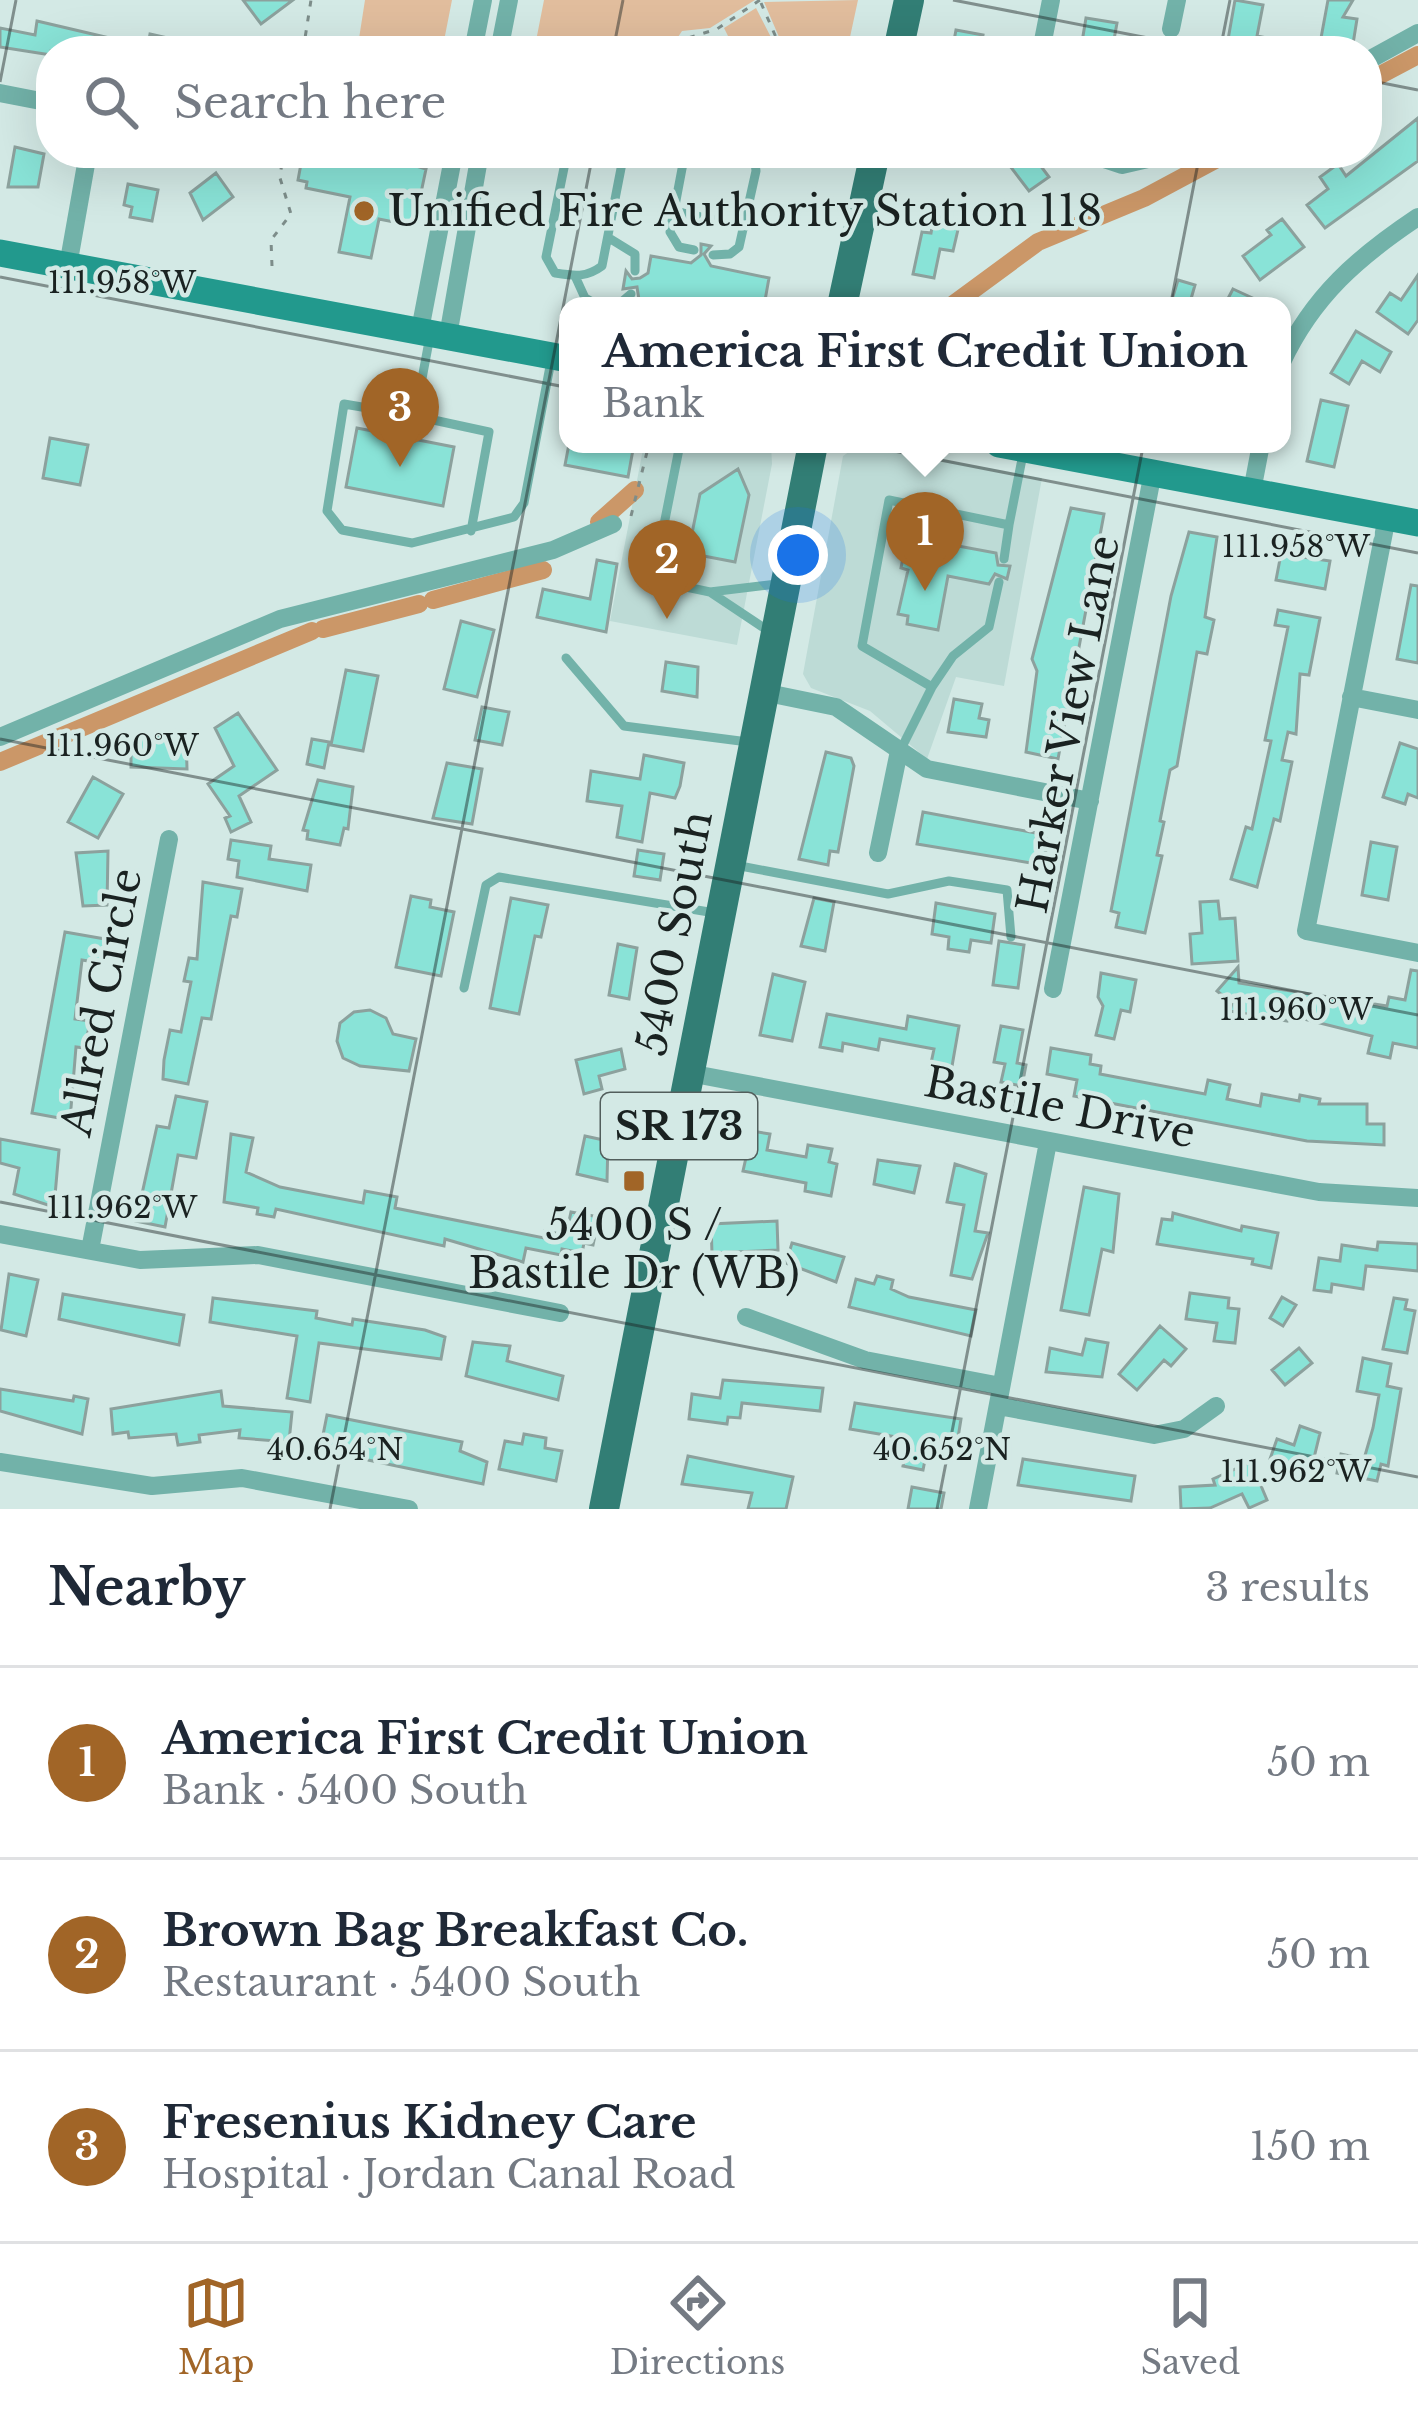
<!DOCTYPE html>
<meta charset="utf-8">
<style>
body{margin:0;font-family:"Libre Baskerville",serif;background:#f6f6f7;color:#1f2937}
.you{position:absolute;left:798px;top:555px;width:42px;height:42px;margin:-30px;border:9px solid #fff;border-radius:50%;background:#1a73e8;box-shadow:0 0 0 18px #1a73e833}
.badge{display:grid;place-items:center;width:78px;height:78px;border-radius:50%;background:#a16527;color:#fff;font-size:39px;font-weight:700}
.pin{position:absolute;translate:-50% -99px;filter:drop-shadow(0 3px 6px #0008)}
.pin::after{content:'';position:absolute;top:63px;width:42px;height:36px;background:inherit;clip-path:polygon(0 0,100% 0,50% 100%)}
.popup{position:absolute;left:559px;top:297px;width:732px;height:156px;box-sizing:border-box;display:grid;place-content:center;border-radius:24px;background:#fff;filter:drop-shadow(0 3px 9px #0005);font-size:39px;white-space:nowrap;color:#747a83}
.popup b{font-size:45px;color:#1f2937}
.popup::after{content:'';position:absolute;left:50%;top:100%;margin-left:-24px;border:24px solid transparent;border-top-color:#fff}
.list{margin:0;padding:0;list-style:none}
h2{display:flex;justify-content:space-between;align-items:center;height:156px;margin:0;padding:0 48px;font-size:51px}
h2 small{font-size:39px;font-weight:400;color:#747a83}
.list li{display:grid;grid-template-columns:78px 1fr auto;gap:36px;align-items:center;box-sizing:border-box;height:192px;padding:0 48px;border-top:3px solid #e0e1e3}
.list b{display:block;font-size:45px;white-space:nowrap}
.list p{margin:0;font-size:39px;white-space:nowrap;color:#747a83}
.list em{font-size:39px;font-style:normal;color:#747a83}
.icon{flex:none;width:66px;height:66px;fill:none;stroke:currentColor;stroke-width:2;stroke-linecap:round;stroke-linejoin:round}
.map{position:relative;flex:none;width:1418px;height:1509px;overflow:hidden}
.search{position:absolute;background:#fff;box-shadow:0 12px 48px #0002;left:36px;right:36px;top:36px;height:132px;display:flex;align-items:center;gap:30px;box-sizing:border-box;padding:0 42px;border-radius:48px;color:#747a83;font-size:45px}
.sheet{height:732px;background:#fff}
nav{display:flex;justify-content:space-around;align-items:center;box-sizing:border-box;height:168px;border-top:3px solid #e0e1e3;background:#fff;font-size:33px;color:#747a83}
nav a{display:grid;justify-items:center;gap:6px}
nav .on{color:#a16527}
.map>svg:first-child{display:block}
.built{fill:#bddbd6}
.green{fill:#e1bd9d}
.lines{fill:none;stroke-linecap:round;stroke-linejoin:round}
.canal{stroke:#cb9768;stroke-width:18}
.building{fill:#89e3d7;stroke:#8ca19d;stroke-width:3}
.path{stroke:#7d8d8a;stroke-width:3;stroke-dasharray:6 9;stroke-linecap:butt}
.service{stroke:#72b2a9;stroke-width:9}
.minor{stroke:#72b2a9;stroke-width:18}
.secondary{stroke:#22998d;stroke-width:27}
.primary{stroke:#327e75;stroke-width:30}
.ticks{fill:none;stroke:#1a2221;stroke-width:3;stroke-opacity:0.45}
.poi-dot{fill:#a16527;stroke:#d3e9e5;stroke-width:4.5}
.labels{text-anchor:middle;stroke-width:9;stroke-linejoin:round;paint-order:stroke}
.shield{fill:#d3e9e5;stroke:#525e5c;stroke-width:3}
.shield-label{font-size:39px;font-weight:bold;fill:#1a2221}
.poi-label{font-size:42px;fill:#1a2221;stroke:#d3e9e5;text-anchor:start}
.street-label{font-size:42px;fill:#1a2221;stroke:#d3e9e5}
.ticks-label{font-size:30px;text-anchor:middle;fill:#1a2221;stroke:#d3e9e5;stroke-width:9;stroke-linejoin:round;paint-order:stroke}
</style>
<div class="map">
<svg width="1418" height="1509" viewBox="0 0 1418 1509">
<rect width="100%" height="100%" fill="#d3e9e5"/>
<path class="built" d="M644 444H771L772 464 737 645 610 621Z
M860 444 1042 478 1004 686 956 677 927 759 870 711 811 688 803 674 843 456Z"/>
<path class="green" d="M365 0H452L442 51H384L358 45Z
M544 0H755L710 28 682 31 676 40C631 54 580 57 536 41Z
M858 0 847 51H785L764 2Z
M756 8 778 51H730L734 48 724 28Z"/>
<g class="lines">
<path class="canal" d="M1367 82 1418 55
M951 306 1038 242 1144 198 1228 153
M599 522 635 490
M433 600 543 570
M323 629 419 604
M0 762 312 631"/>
</g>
<path class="building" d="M243 0H293L261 24Z
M1235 0 1263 5 1257 36 1297 44 1296 51H1226Z
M1328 0H1353L1343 17 1357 19 1353 44 1321 38Z
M1086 18 1117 23 1113 45 1108 44 1107 51 1081 48Z
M37 21 135 44V51H51V55L0 47V28L35 35Z
M956 30 983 35 980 51H952Z
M150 34 198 45 197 51H147Z
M1418 118V161L1325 228 1307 205 1328 189 1320 177 1338 164 1346 176Z
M15 147 44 154 38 187H8Z
M303 153H374L426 169 414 226 379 219 371 258 339 252 350 197 306 188 307 182 298 180Z
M1000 153H1031L1049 177 1029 191Z
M216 173 233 197 203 220 190 193Z
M128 184 158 190 152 221 130 217 132 207 124 205Z
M934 216 960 221 953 251 940 249 934 278 913 274 922 232 931 233Z
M1282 219 1304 247 1260 280 1243 256 1271 235 1267 230Z
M701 244 711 246 704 254 711 266 769 278 764 306H640L637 287 623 289 626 271 632 279 640 278 648 273 651 256 691 263 701 255Z
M1418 275V320L1408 334 1377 312 1390 293 1401 300Z
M1178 280 1195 285 1189 306H1170Z
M1233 289 1270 306H1224Z
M1356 331 1391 352 1380 372 1362 361 1349 384 1331 373Z
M1321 400 1348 406 1334 467 1307 461Z
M357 428 454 447 443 506 346 487Z
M50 438 88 445 80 485 43 478Z
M569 444H634L628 477 565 465Z
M738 469 749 495 735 562 688 553 700 494Z
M1071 508 1104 514 1058 759 1026 752 1037 671 1032 659Z
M1189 532 1217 537 1205 617 1214 620 1207 654 1197 652 1177 766 1170 770 1160 821 1164 822 1157 855 1162 856 1145 933 1116 927 1119 913 1111 911 1171 596Z
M942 543 996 553 998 565 1010 566 1007 579 995 574 989 584 948 576 938 630 907 624 908 616 898 614 908 570 901 568 904 552Z
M1281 554 1330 561 1325 589 1276 580Z
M597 560 617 564 606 632 537 617 543 589 590 599Z
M1411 585 1418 586V663L1397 659Z
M1278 610 1320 618 1309 675 1300 674 1296 734 1288 732 1282 760 1292 762 1280 821 1274 819 1257 887 1231 879 1246 827 1252 829 1271 741 1265 740 1288 627 1275 625Z
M461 621 494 630 477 697 444 689Z
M666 662 698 667 697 697 662 691Z
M346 670 378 676 363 751 331 745Z
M954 699 982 704 979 718 989 720 986 737 948 732Z
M482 707 509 712 502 745 475 740Z
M238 713 277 770 239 796 251 822 231 832 225 818 230 816 208 784 234 766 215 728Z
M186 734 187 769 131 767V736Z
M312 739 329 742 324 768 307 764Z
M1400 743 1418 749V798L1408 794 1405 804 1383 797Z
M826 752 851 758 854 766 838 852 830 851 828 865 799 859Z
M644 755 684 763 680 786 675 798 650 793 642 842 617 837 622 806 587 801 591 771 640 779Z
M447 763 482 769 472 824 433 818Z
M93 777 123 794 98 838 68 822Z
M318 780 353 787 348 829 344 828 340 845 307 839 308 831 303 830Z
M923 812 1041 834 1048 840 1043 865 917 844Z
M231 840 271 846 269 859 311 865 307 891 237 877 239 861 228 859Z
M1371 842 1397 847 1388 900 1362 895Z
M638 850 664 854 660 880 634 876Z
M108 851 107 905 83 906 76 853Z
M203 882 242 889 237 917 231 916 211 1019 202 1018 188 1084 163 1079 164 1060 170 1030 181 1032 191 982 184 981 189 958 197 959Z
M411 896 431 900 430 907 454 912 441 976 396 967Z
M511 898 548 905 541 937 535 936 519 1014 490 1008Z
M814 898 834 902 825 951 801 946Z
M1218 901 1220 919 1235 918 1238 961 1192 964 1190 934 1202 933 1200 902Z
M936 903 995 914 991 943 971 940 969 952 948 949 949 937 932 934Z
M65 932 105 939 101 963 82 960 75 1019 90 1021 85 1048 76 1047 70 1120 32 1113Z
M999 941 1024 945 1018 988 993 985Z
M618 944 637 948 629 999 609 995Z
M1238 967 1239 983 1387 1006 1389 997 1405 1000 1411 970 1418 971V1048L1393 1043 1390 1058 1368 1053 1372 1036 1288 1015 1287 1021 1230 1011 1232 1003 1217 991Z
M1101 973 1136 980 1130 1012 1121 1010 1114 1039 1096 1035 1103 1006 1098 997Z
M773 974 805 982 792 1041 760 1035Z
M370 1010 386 1018 393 1034 416 1039 409 1071 360 1066 343 1058 337 1041 340 1023 354 1012Z
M827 1014 906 1029 908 1016 959 1026 951 1072 930 1068 934 1049 880 1039 878 1050 843 1043 842 1051 820 1047Z
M1001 1026 1023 1030 1017 1063 1026 1065 1022 1086 1001 1082 1005 1064 994 1062Z
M1051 1048 1091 1055 1090 1064 1101 1066 1100 1074 1205 1094 1208 1080 1230 1085 1227 1099 1260 1106 1262 1094 1299 1101 1300 1095 1320 1099 1319 1104H1367V1124H1384V1145L1307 1141 1074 1096 1077 1080 1047 1074Z
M621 1049 625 1069 599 1076 602 1089 584 1094 576 1060Z
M176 1096 207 1102 196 1158 178 1155 165 1227 136 1221 157 1126 169 1128Z
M752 1131 770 1134 767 1150 806 1157 808 1145 832 1149 829 1162 837 1164 831 1196 805 1191 806 1183 743 1171Z
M231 1134 253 1138 246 1172 280 1187 363 1203 365 1191 397 1197 395 1208 544 1238 545 1231 566 1235 571 1212 599 1217 593 1245 584 1243 582 1253 562 1249 561 1255 526 1248 523 1262 445 1239 444 1246 276 1209 274 1217 257 1214 258 1208 224 1202Z
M585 1136 608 1141 607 1181 577 1174Z
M0 1139 59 1150 54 1207 14 1194 19 1168 0 1163Z
M878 1160 920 1166 914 1193 874 1184Z
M955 1164 986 1174 975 1231 988 1233 972 1279 951 1275 964 1205 947 1202Z
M1084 1187 1119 1194 1113 1252 1102 1249 1089 1315 1061 1310Z
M1173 1213 1241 1231 1242 1226 1278 1233 1271 1268 1252 1264 1253 1259 1157 1244 1162 1219 1172 1220Z
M777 1221 778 1250 712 1253 711 1224Z
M1378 1242 1418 1244V1271L1366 1266 1363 1289 1332 1284 1331 1292 1314 1290 1319 1258 1340 1261 1342 1245 1377 1250Z
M792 1243 844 1257 836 1282 786 1263Z
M9 1274 38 1280 26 1336 1 1330Z
M877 1276 893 1280 891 1289 909 1297 976 1310 971 1336 849 1307 856 1279 874 1284Z
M1190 1293 1229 1298 1228 1308 1239 1309 1235 1343 1214 1341 1217 1323 1186 1319Z
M63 1294 184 1315 179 1345 59 1319Z
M1282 1297 1296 1305 1283 1326 1270 1318Z
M213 1298 317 1311 316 1318 352 1325 353 1319 425 1330 445 1337 441 1359 319 1343 310 1402 287 1398 297 1336 210 1322Z
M1394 1298 1407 1300 1405 1309 1415 1311 1407 1353 1383 1349Z
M1160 1326 1186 1349 1171 1366 1164 1360 1137 1390 1119 1374Z
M1086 1339 1108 1343 1102 1377 1046 1372 1050 1348 1082 1355Z
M473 1342 510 1346 507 1361 563 1376 558 1400 466 1376Z
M1299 1348 1312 1363 1285 1385 1272 1370Z
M1363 1358 1391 1364 1387 1386 1401 1389 1388 1466 1381 1464 1377 1481 1337 1473 1341 1454 1364 1459 1373 1428 1379 1395 1357 1391Z
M723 1380 823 1388 820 1411 742 1403 740 1418 728 1417 727 1424 689 1419 692 1394 720 1398Z
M0 1389 73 1401 74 1396 88 1399 82 1434 0 1411Z
M221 1391 223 1406 292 1412 289 1442 239 1438 240 1430 199 1435 200 1442 178 1445 176 1434 129 1438 128 1432 113 1434 111 1409Z
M855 1403 961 1419 957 1444 929 1440 923 1470 903 1466 908 1439 850 1429Z
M327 1415 462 1442 460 1451 487 1462 483 1484 320 1450Z
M1300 1426 1320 1433 1312 1466 1270 1459 1277 1439 1294 1445Z
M524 1434 546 1438 545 1448 562 1451 556 1481 499 1469 505 1441 522 1444Z
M688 1456 793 1477 786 1509H748L752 1493 682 1484Z
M1023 1459 1135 1476 1131 1501 1018 1485Z
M1251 1462 1267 1500 1249 1508 1242 1494 1210 1508 1181 1509 1180 1487 1215 1485 1213 1479Z
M912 1487 944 1493 941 1509H908Z"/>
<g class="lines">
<path class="path" d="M761 3 782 51
M531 45 557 51
M303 51 311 0
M646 51 717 29 760 0
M272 266 271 240 291 214 280 178 283 153
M631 516 649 444"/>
<path class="service" d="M567 153 546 257 555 273C574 276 586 278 602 266L624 153
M685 153 670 232 679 247 694 250
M674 211 745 227
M609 238 635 254V271
M713 255 730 254 739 247 756 171 754 153
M575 276 585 298 599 306
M617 306 631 294
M430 336 415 416 344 404 327 511 342 530 412 543 514 517 524 503 551 361
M415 416 489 432 471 531
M680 444 653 580 710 592 777 584
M1004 559 1009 525
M710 592 770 632
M566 658 624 726 748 742
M932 687 953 656 989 627 999 582
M901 749 932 687 862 646 889 500 1009 525 1023 454
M735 865 888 894 949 881 1007 890 1011 937
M464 988 486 885 499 877 715 913"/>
<path class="minor" d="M1171 29 1177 0
M473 51 483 0
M499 51 509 0
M1041 51 1051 0
M1367 61 1418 33
M0 93 51 103
M1086 153 1122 165 1174 153
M68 266 88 153
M420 330 454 153
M448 336 480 153
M1282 362C1313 296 1358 257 1418 217
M1252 491 1261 444
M1387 517 1306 931 1418 953
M763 692 836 707 927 769 1090 801
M1351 697 1418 710
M0 737 280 619 553 550 613 524
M878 853 899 751
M1053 989 1153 472
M689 1073 1319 1192 1418 1198
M0 1234 140 1260 258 1255 560 1313
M90 1250 169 839
M746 1317 865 1360 1001 1386
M998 1406 1154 1435 1184 1429 1216 1406
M0 1462 152 1486 242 1478 409 1509
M978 1509 1048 1142"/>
<path class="secondary" d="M0 253 568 359
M999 444 1418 523"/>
<path class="primary" d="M898 51 909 0
M842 306 875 153
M604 1509 813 444"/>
</g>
<path class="ticks" d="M953 0 1215 51M613 51 623 0M1220 51 1230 0M1367 80 1418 90M0 82 16 0M0 277 1418 553M0 739 1418 1015M0 1202 1418 1477M330 1509 593 153M937 1509 1200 153"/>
<g class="poi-dot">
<circle cx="364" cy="211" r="12"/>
<rect x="622" y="1169" width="24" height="24" rx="6"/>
</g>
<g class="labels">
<rect class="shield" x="601" y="1093" width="156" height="66" rx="9"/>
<g class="shield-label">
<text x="679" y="1140">SR 173</text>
</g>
<g class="poi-label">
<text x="388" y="226">Unified Fire Authority Station 118</text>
<text x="634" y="1240" text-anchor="middle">5400 S /<tspan x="634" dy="48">Bastile Dr (WB)</tspan></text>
</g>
<g class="street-label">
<text transform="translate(1068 724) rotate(-79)" y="15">Harker View Lane</text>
<text transform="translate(674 933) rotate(-79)" y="15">5400 South</text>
<text transform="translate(101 1002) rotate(-79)" y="15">Allred Circle</text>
<text transform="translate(1060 1107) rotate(11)" y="15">Bastile Drive</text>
</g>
</g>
<g class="ticks-label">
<text x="122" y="293">111.958°W</text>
<text x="1296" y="557">111.958°W</text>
<text x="122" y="756">111.960°W</text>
<text x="1296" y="1020">111.960°W</text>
<text x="122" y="1218">111.962°W</text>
<text x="335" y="1460">40.654°N</text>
<text x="942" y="1460">40.652°N</text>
<text x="1296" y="1482">111.962°W</text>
</g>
</svg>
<div class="you"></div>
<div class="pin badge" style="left:925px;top:591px">1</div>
<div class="popup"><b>America First Credit Union</b>Bank</div>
<div class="pin badge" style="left:667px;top:619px">2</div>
<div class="pin badge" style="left:400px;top:467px">3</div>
<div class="search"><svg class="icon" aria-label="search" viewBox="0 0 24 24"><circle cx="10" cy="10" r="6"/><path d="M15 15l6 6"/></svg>Search here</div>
</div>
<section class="sheet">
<h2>Nearby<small>3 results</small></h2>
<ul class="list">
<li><span class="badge">1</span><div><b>America First Credit Union</b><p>Bank · 5400 South</p></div><em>50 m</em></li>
<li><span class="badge">2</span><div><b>Brown Bag Breakfast Co.</b><p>Restaurant · 5400 South</p></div><em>50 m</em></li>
<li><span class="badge">3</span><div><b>Fresenius Kidney Care</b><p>Hospital · Jordan Canal Road</p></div><em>150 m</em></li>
</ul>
</section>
<nav>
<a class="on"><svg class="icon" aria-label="map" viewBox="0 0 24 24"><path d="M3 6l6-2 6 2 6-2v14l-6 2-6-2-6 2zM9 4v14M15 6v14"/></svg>Map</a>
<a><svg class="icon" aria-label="directions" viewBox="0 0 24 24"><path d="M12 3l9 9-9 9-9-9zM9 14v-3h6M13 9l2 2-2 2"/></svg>Directions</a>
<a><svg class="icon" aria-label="saved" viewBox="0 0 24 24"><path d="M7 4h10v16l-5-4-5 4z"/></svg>Saved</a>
</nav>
